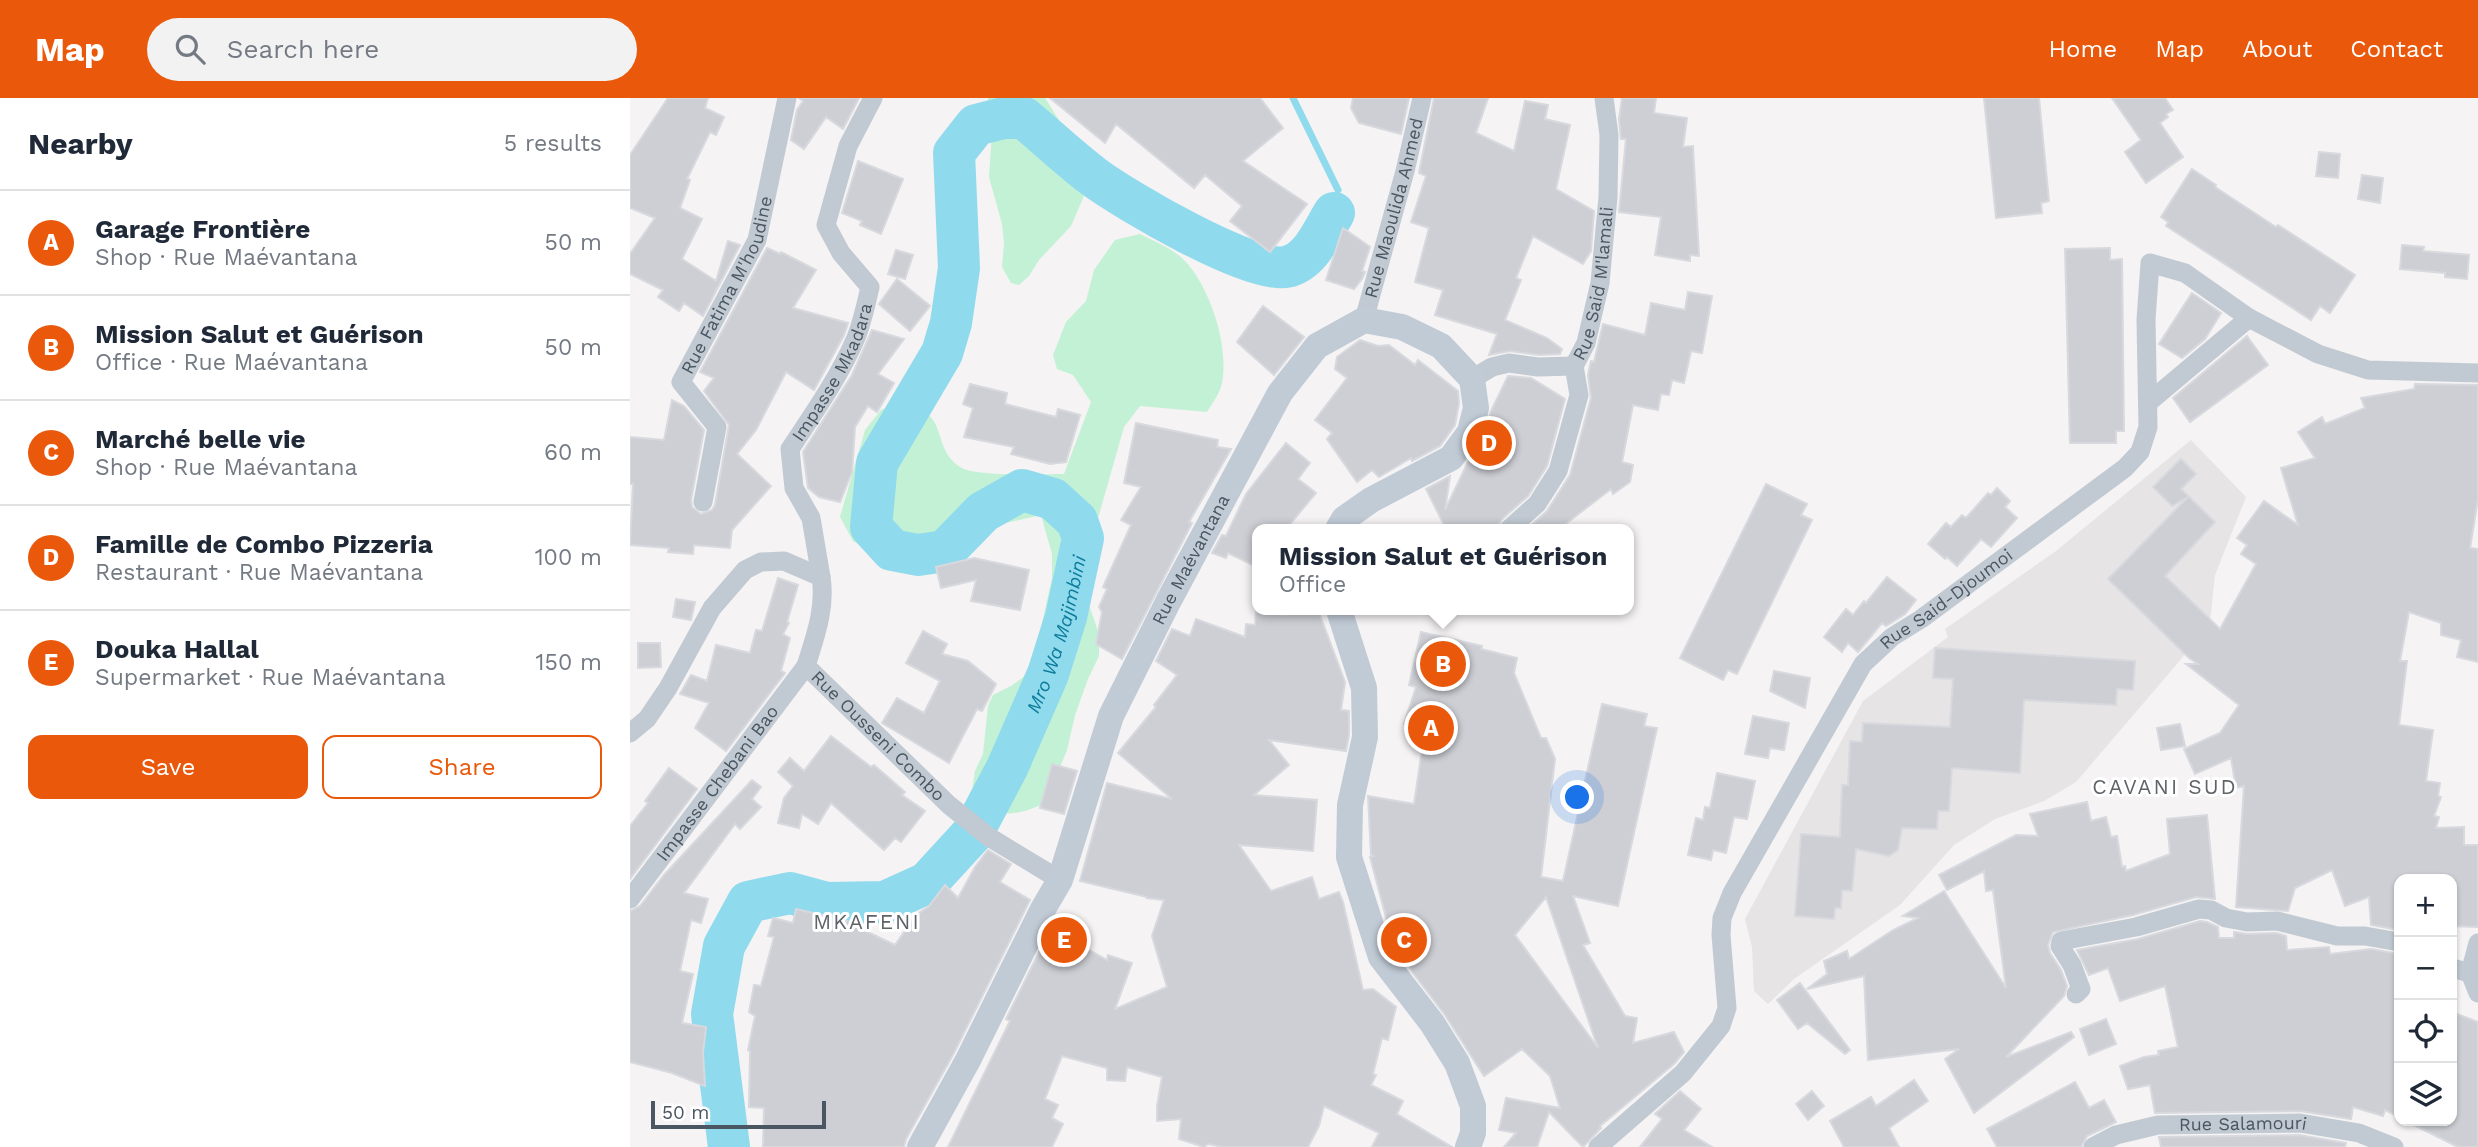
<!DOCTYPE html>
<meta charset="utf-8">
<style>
body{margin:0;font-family:"Work Sans",sans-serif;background:#f2f2f3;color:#1f2937}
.controls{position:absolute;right:21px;bottom:21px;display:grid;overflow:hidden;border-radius:14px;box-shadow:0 2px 5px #0004}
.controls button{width:63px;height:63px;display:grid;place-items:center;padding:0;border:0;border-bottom:2px solid #e0e1e3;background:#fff;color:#1f2937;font:35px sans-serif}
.scale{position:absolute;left:21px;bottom:18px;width:175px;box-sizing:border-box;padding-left:7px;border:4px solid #4a5661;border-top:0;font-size:19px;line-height:24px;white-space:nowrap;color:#4a5661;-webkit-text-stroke:5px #fff;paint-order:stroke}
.you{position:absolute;left:948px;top:700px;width:24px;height:24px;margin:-18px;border:5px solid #fff;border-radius:50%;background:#1a73e8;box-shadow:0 0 0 10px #1a73e833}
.badge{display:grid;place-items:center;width:46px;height:46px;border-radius:50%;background:#ea580c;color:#fff;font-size:23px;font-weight:700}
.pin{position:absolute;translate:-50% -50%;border:4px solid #fff;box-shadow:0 2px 7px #0006}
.popup{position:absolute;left:622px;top:426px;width:382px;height:91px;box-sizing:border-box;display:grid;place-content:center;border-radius:14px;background:#fff;filter:drop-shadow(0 2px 5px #0005);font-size:23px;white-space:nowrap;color:#747a83}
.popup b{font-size:26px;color:#1f2937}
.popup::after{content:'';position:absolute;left:50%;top:100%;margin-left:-14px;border:14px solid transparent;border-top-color:#fff}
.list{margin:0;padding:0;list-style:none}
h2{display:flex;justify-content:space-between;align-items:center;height:91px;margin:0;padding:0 28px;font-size:30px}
h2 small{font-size:23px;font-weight:400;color:#747a83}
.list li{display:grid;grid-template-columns:46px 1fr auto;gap:21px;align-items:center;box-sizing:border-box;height:105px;padding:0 28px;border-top:2px solid #e0e1e3}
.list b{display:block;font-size:26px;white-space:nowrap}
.list p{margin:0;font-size:23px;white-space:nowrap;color:#747a83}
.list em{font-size:23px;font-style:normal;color:#747a83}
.actions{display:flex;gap:14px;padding:21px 28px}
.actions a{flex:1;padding:16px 0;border:2px solid #ea580c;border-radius:14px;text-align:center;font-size:24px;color:#ea580c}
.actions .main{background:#ea580c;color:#fff}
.icon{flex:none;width:38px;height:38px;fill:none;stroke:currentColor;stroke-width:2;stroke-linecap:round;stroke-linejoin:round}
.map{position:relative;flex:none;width:1848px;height:1049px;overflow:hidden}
header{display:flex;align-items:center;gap:42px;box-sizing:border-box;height:98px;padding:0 35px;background:#ea580c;color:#fff}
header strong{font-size:33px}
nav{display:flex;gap:38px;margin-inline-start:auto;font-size:24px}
.search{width:490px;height:63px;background:#f2f2f3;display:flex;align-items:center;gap:18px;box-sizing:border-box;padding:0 24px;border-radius:38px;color:#747a83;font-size:26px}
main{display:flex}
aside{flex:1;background:#fff}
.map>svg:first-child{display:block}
.education{fill:#e6e4e5}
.green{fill:#c3f1d5}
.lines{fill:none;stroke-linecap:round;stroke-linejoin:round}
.stream{stroke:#90daee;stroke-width:7}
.river{stroke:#90daee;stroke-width:42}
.building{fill:#cdcfd5;stroke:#d7d9de;stroke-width:2;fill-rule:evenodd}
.street{stroke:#c1cad2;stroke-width:19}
.secondary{stroke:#c1cbd6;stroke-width:26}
.labels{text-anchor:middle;stroke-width:6;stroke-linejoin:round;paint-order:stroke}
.street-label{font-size:18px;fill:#4a5661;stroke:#fff}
.water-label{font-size:19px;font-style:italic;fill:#0c7c9b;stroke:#fff}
.quarter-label{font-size:21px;letter-spacing:2px;fill:#5f6368;stroke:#fff}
</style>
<header>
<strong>Map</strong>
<div class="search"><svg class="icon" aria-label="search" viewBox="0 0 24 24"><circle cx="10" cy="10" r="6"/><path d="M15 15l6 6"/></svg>Search here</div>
<nav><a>Home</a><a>Map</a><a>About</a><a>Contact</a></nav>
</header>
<main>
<aside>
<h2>Nearby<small>5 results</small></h2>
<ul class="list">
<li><span class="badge">A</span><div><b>Garage Frontière</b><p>Shop · Rue Maévantana</p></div><em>50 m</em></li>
<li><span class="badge">B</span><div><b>Mission Salut et Guérison</b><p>Office · Rue Maévantana</p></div><em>50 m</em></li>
<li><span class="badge">C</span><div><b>Marché belle vie</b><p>Shop · Rue Maévantana</p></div><em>60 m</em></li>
<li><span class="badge">D</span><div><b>Famille de Combo Pizzeria</b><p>Restaurant · Rue Maévantana</p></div><em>100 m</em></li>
<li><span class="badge">E</span><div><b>Douka Hallal</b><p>Supermarket · Rue Maévantana</p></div><em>150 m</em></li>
</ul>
<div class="actions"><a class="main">Save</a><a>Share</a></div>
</aside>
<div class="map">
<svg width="1848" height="1049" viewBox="0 0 1848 1049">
<rect width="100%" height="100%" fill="#f5f3f3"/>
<path class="education" d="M1561 342 1616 399 1585 477 1580 524 1547 566 1446 684 1414 703 1365 721 1324 747 1270 807 1164 881 1138 906 1124 893 1122 849 1115 821 1233 603 1318 539 1315 531 1426 453Z"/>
<path class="green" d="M358 0H415L441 41 455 48 459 86 441 128 409 162 399 178 389 187 381 185 372 169 374 145 372 126 359 79 362 33Z
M510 136C526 144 544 151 556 164 581 192 599 248 592 285 590 295 582 306 577 314L510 308 494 329 455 466 453 490 469 536V558L458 581 445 617 437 652 415 705C383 720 365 721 342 693L345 673 353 656 358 608 363 597 381 588 399 575 408 543 422 480V456L411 417 306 441 251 458 223 443 210 419 235 332 251 312 271 302C282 306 296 311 303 322 313 337 310 356 330 369 344 379 413 376 434 376L461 304 443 277 427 271 423 257 436 224 456 203 464 172 485 142Z"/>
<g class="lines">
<path class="stream" d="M663 0 708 92"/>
<path class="river" id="s1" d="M99 1049 82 916 94 848 118 804 160 795 197 805 255 804 297 785 342 736 377 670 418 576 436 519 453 440 447 423 423 401 392 392 353 414 315 453 288 457 262 452 241 429 247 365 312 255 321 225 329 170 324 55 346 27 374 20H394C417 39 440 61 464 79 495 102 621 176 656 169 681 164 692 134 704 115"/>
</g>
<path class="building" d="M38 0H78L75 10 94 19 86 37 80 34 57 81 60 82 50 110 72 121 52 161 86 183 98 143 110 147 73 218 54 205 49 213 28 199 33 192 0 176V156L25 120 0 110V57Z
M169 0H229L213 31 196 19 174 51 161 42 167 12 173 3Z
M420 0H630L653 30 613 63 677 106 640 154 600 123 612 108 575 77 564 90 486 26 475 45Z
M723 0H779L771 36 729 25 721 10Z
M804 0H858L846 35 884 53 895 3 918 7 915 21 940 27 926 91 964 113 961 153 953 166 903 138 886 180 891 182 875 222 917 240 932 251 930 256 909 257 880 253 859 257 867 236 805 217 813 192 785 184 799 130 781 124 796 78 789 75Z
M992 0H1026L1024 15 1057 20 1053 49 1063 48 1069 158 1060 157V163L1025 157 1031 119 989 114 996 41H991L989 21Z
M1354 0H1409L1419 103 1411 105 1412 115 1366 120Z
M1482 0H1535L1543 12 1536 16 1538 19 1530 25 1553 59 1516 85 1495 54 1511 42Z
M1689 54 1710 56 1708 80 1686 78Z
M228 63 273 81 251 136 230 127 232 123 212 115Z
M1562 71 1586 87 1585 89 1646 129 1648 127 1725 177 1700 215 1690 208 1681 222 1536 128 1538 124 1531 119Z
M1732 77 1753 80 1750 105 1728 101Z
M713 130 740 149 732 173 735 174 732 181 724 191 696 182Z
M1772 147 1794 149 1793 153 1839 157 1837 181 1815 179V175L1770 171Z
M137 150 150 156 151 154 186 172 163 210 218 225 214 237 184 292 156 274 126 332 107 356 141 388 102 432 100 450 64 447 63 456 38 454 39 450 0 447 3 386H0V339L34 342 42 302 54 308 74 332 61 402 62 409 71 416 82 412 85 407 99 327 74 293 84 280 70 274Z
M1480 150V162L1492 161 1494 333H1486V345H1440L1435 151Z
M266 152 283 157 275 181 258 176Z
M267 181 300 208 280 233 249 206Z
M1058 194 1082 198 1072 255 1061 253 1054 285 1042 282 1039 297 1031 296 1028 312 1003 307 992 364 1003 367 1000 384 983 396 981 391 929 431H897L917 413 940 377 961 300 958 277 961 263 964 264 973 226 1015 237 1021 205 1055 212Z
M1562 195 1591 215 1575 241 1552 260 1529 246Z
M633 208 674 239 644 277 607 244Z
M242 232 274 241 248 276 264 285 247 314 238 308 225 329 222 374 210 404 189 399 178 390 173 354 222 277Z
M1617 238 1638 267 1560 324 1543 300Z
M730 242 748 248 759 247 785 267 788 262 828 293 829 305 825 327 810 348 782 363 781 360 749 379 742 372 727 384 697 341 702 335 685 322 717 280 705 271 707 259Z
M878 278 901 280 935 301 917 368 898 398 871 422 867 431H816L796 391 820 378 815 412 838 364 853 343 861 313Z
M340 286 377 295 375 306 426 319 428 311 450 317 436 364 420 366 381 356 384 349 334 339 343 310 333 306Z
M1785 286 1848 287V401L1840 450 1848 451V564L1827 559 1831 542 1811 537V525L1779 514 1770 563H1777L1769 627 1803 632 1796 683 1810 685 1808 698 1811 699 1804 718 1809 719 1806 730 1834 729V747H1848V829L1822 828V781H1769V832L1741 827 1739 799 1715 808 1702 772 1665 790 1658 813 1606 809 1614 688 1606 690 1601 660 1565 676 1554 651 1590 635 1609 607 1556 566H1568L1559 560 1478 481 1558 399 1542 408 1523 389 1551 361 1566 376 1551 391 1585 424 1535 478 1590 531 1626 466 1611 456 1617 447 1607 440 1634 403 1668 427 1651 370 1685 360 1668 334 1692 319 1695 326 1735 310 1731 300 1784 291Z
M506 325 588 342 587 349 601 351 559 424 562 425 492 561 466 546 472 514 469 509 477 491 473 489 501 427 491 422 511 389 494 385Z
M656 345 680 365 668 381 686 395 656 431H627V469L598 455 596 460 582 455 592 437 596 438 616 396Z
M1136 386 1177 406 1171 417 1182 422 1107 576 1098 572 1093 582 1050 560Z
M1367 390 1380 403 1375 409 1387 420 1361 449 1351 441 1327 468 1317 459 1315 461 1298 446 1316 425 1321 429 1332 417 1336 420 1358 395 1361 397Z
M344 460 399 472 390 512 341 503 346 482 311 490 306 469Z
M1257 479 1286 502 1275 516 1256 528 1252 525 1228 554 1218 545 1212 554 1194 539 1216 511 1223 517 1234 503 1236 505Z
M148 480 168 487 157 524 159 525 153 536 160 540 151 573 155 575 96 653 65 630 79 605 50 596 61 577 77 583 86 547 120 555 126 532 132 533Z
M46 501 65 504 61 522 43 519Z
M657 512H688L715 584 711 612 719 613V637L716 653 639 642 659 667 624 697 687 702 683 753 609 747 641 793 682 779 689 801 709 794 713 804 733 892 743 891 766 909 758 942 752 940 743 976 746 977 741 987 773 1003 767 1016 822 1049H742L749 1035 694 1008 689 1028 678 1049H593L578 1046 574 1049 549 1041 551 1021 527 1023V1008L532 979 497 969 495 983 477 982V970L432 958 415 1001 428 1007 422 1020 433 1026 422 1049H318L380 923 376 921 421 830 477 862 478 857 502 865 485 911 537 889 522 838 534 802 517 800V799L450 783 477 685 542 701 488 655 526 609 524 607 547 577 526 563 542 531 560 538 566 521 615 539 616 526 625 527 626 514 657 517Z
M293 533 317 546 312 556 338 563 366 586 352 613 347 611 319 665 252 625 267 600 294 615 310 583 276 565Z
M791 534 852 548 851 551 887 560 884 575 911 640H916L925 661 911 779 933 783 972 606 1017 616 1014 628 1027 630 988 808 943 798 960 845 953 847 995 918 1007 920 1003 945 1044 934 1054 954 1044 966 970 1028 971 1030 953 1049 919 1014 907 1049H874L886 1035 869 1032 876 1000 930 1010 920 978 892 951 854 978 815 917 783 875 758 827 740 759 743 758 741 757 738 698 784 706 795 632 774 626 786 589 779 587ZM916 799 968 950 885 837Z
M8 545H30L31 569 8 570Z
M1305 550 1505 563 1503 592 1487 591 1486 607 1394 602 1390 675 1322 670 1319 713H1308L1307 731 1272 730 1268 752 1259 758 1226 751 1222 793 1212 792 1211 810H1205L1204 821 1165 818 1171 736 1210 739 1212 687H1218L1220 643 1232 644 1233 625 1320 629 1323 581 1303 580Z
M1144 573 1180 580 1175 610 1140 593Z
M1123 618 1159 625 1154 652 1140 650 1138 660 1115 656Z
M1550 626 1555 648 1531 652 1527 630Z
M201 638 241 669 244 667 275 694 272 697 295 713 271 744 265 740 254 752 201 705 188 726 172 716 169 730 148 725 154 700 163 688 148 674 160 660 174 673Z
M422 666 447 673 434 716 410 710Z
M39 670 67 691 0 781V728L18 705 15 703Z
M1087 675 1125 683 1117 721 1104 719 1096 755 1083 752 1081 762 1058 757 1066 720 1073 722 1075 709 1080 710Z
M122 682 131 689 122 701 131 709 110 731 105 726 54 795 78 801 71 825 61 822 50 873 63 876 52 925 76 929 73 955 75 988 42 975 0 964V813L10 808 34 777Z
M1457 704 1461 723 1476 719 1481 739 1487 738 1492 769 1495 768 1496 773 1540 756 1537 721 1577 717 1585 801 1566 799 1503 817 1423 834 1418 847 1420 855 1431 872 1437 888 1434 898 1376 959 1441 934 1444 939 1344 1015 1315 961 1329 951 1238 962 1234 878 1177 891 1197 876 1194 863 1217 853 1219 861 1263 832 1288 820 1273 818 1314 793 1376 890 1363 792 1356 793 1354 773 1317 792 1309 777 1386 737 1408 738 1400 716Z
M358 752 381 766 370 784 400 802 324 955 276 1041 274 1049H133L134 1010 119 1009 120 953 118 952 125 918 119 914 124 887 131 888 144 839 138 838 143 820 163 825 166 811 221 824V826L265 847 286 817 299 808 315 787 328 800 345 769Z
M1570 823 1577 824 1588 829 1589 840H1604V834L1617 836 1646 835 1656 838 1657 852 1699 849 1700 856 1741 851 1769 856V1019L1755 1012 1753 1018 1723 1009 1721 1021 1670 1013 1525 1015 1520 987 1498 991 1490 968 1514 959 1529 957 1528 953 1548 949 1535 888 1490 903 1478 870 1459 877 1447 852 1508 841Z
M1170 885 1220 952 1215 956 1177 925 1168 931 1147 902Z
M1827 916 1848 924V1049H1828L1776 1023H1822V926Z
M1476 921 1486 946 1459 957 1450 931Z
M1284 982 1298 1003 1259 1030 1269 1049H1214L1200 1023 1241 999 1246 1008Z
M1445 984 1459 1010 1474 1002 1486 1024 1457 1038 1451 1049H1367L1357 1031Z
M1050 993 1071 1011 1054 1032 1082 1049H1010L1032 1021 1025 1016Z
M1182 993 1194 1008 1178 1022 1166 1006Z
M1669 1037 1716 1045 1715 1049H1531L1529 1039Z"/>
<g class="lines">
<g class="street">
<path id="s2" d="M734 222 775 73 792 0"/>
<path d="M842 281 862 269 879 265 908 269 944 268"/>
<path d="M1519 304 1619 220"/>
<path id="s3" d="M73 404 87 329 51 284 127 142 157 0"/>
<path id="s4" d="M879 431 907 406 928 373 949 297 944 268 956 245 970 185 978 99 979 37 974 0"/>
<path id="s5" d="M191 479 181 420 164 390 160 351C183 316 208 281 225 242 232 226 236 206 240 189L211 155 196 127 218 48 243 0"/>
<path id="s6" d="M0 635 17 621 38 590 82 510 115 472 131 464 154 463 191 479C196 510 185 539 176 568L319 707 359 739 430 782"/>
<path id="s7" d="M0 801 176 568"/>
<path d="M1848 845 1840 875 1848 895"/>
<path d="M1822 870 1840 875"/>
<path d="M1446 896 1451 891 1442 867 1430 848 1431 843 1506 829 1569 811 1581 812 1596 820 1617 824 1647 823 1707 838H1735L1769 844"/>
<path id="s8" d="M968 1049 1053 975 1091 928 1097 910 1091 837 1092 820 1102 795 1233 566 1262 539 1291 521 1468 390 1495 370 1510 354 1518 329 1516 222 1520 165 1555 175 1619 220 1688 256 1738 272 1848 275"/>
<path id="s9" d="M1463 1049 1486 1037 1528 1027 1670 1025 1729 1035 1764 1049"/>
</g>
<g class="secondary">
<path d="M709 512 734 590 735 639 720 707 719 759 751 859 802 925 827 965 843 1008V1035L838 1049"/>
<path id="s10" d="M290 1049 338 962 413 811 430 782 481 618 538 504 650 295 687 248 734 222 772 229 811 248 842 281 846 310 840 334 821 360 741 402 714 421 708 431"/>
</g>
</g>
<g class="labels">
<g class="street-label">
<text dy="6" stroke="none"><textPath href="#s2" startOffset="116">Rue Maoulida Ahmed</textPath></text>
<text dy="6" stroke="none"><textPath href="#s4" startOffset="271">Rue Said M'lamali</textPath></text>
<text dy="6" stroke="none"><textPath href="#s3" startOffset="242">Rue Fatima M'houdine</textPath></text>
<text dy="6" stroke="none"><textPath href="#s5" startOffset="222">Impasse Mkadara</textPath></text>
<text dy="6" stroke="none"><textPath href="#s10" startOffset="649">Rue Maévantana</textPath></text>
<text dy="6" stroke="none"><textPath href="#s8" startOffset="679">Rue Said-Djoumoi</textPath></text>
<text dy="6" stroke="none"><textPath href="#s6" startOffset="474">Rue Ousseni Combo</textPath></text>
<text dy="6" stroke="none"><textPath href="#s7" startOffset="145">Impasse Chebani Bao</textPath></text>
<text dy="6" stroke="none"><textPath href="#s9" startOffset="154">Rue Salamouri</textPath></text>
</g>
<g class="water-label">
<text dy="7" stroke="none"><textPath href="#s1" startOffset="723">Mro Wa Majimbini</textPath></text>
</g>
<g class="quarter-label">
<text x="1535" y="696">CAVANI SUD</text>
<text x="237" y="831">MKAFENI</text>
</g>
</g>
</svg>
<div class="controls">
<button>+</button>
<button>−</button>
<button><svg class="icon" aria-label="locate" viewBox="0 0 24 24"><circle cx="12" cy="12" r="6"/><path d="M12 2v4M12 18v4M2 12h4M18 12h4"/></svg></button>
<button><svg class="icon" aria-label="layers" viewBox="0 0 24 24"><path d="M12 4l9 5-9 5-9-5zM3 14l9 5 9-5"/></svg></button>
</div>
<div class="scale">50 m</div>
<div class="you"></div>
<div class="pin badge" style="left:801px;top:630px">A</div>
<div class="pin badge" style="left:813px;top:566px">B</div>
<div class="popup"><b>Mission Salut et Guérison</b>Office</div>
<div class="pin badge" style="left:774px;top:842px">C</div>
<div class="pin badge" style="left:859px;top:345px">D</div>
<div class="pin badge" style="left:434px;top:842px">E</div>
</div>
</main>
